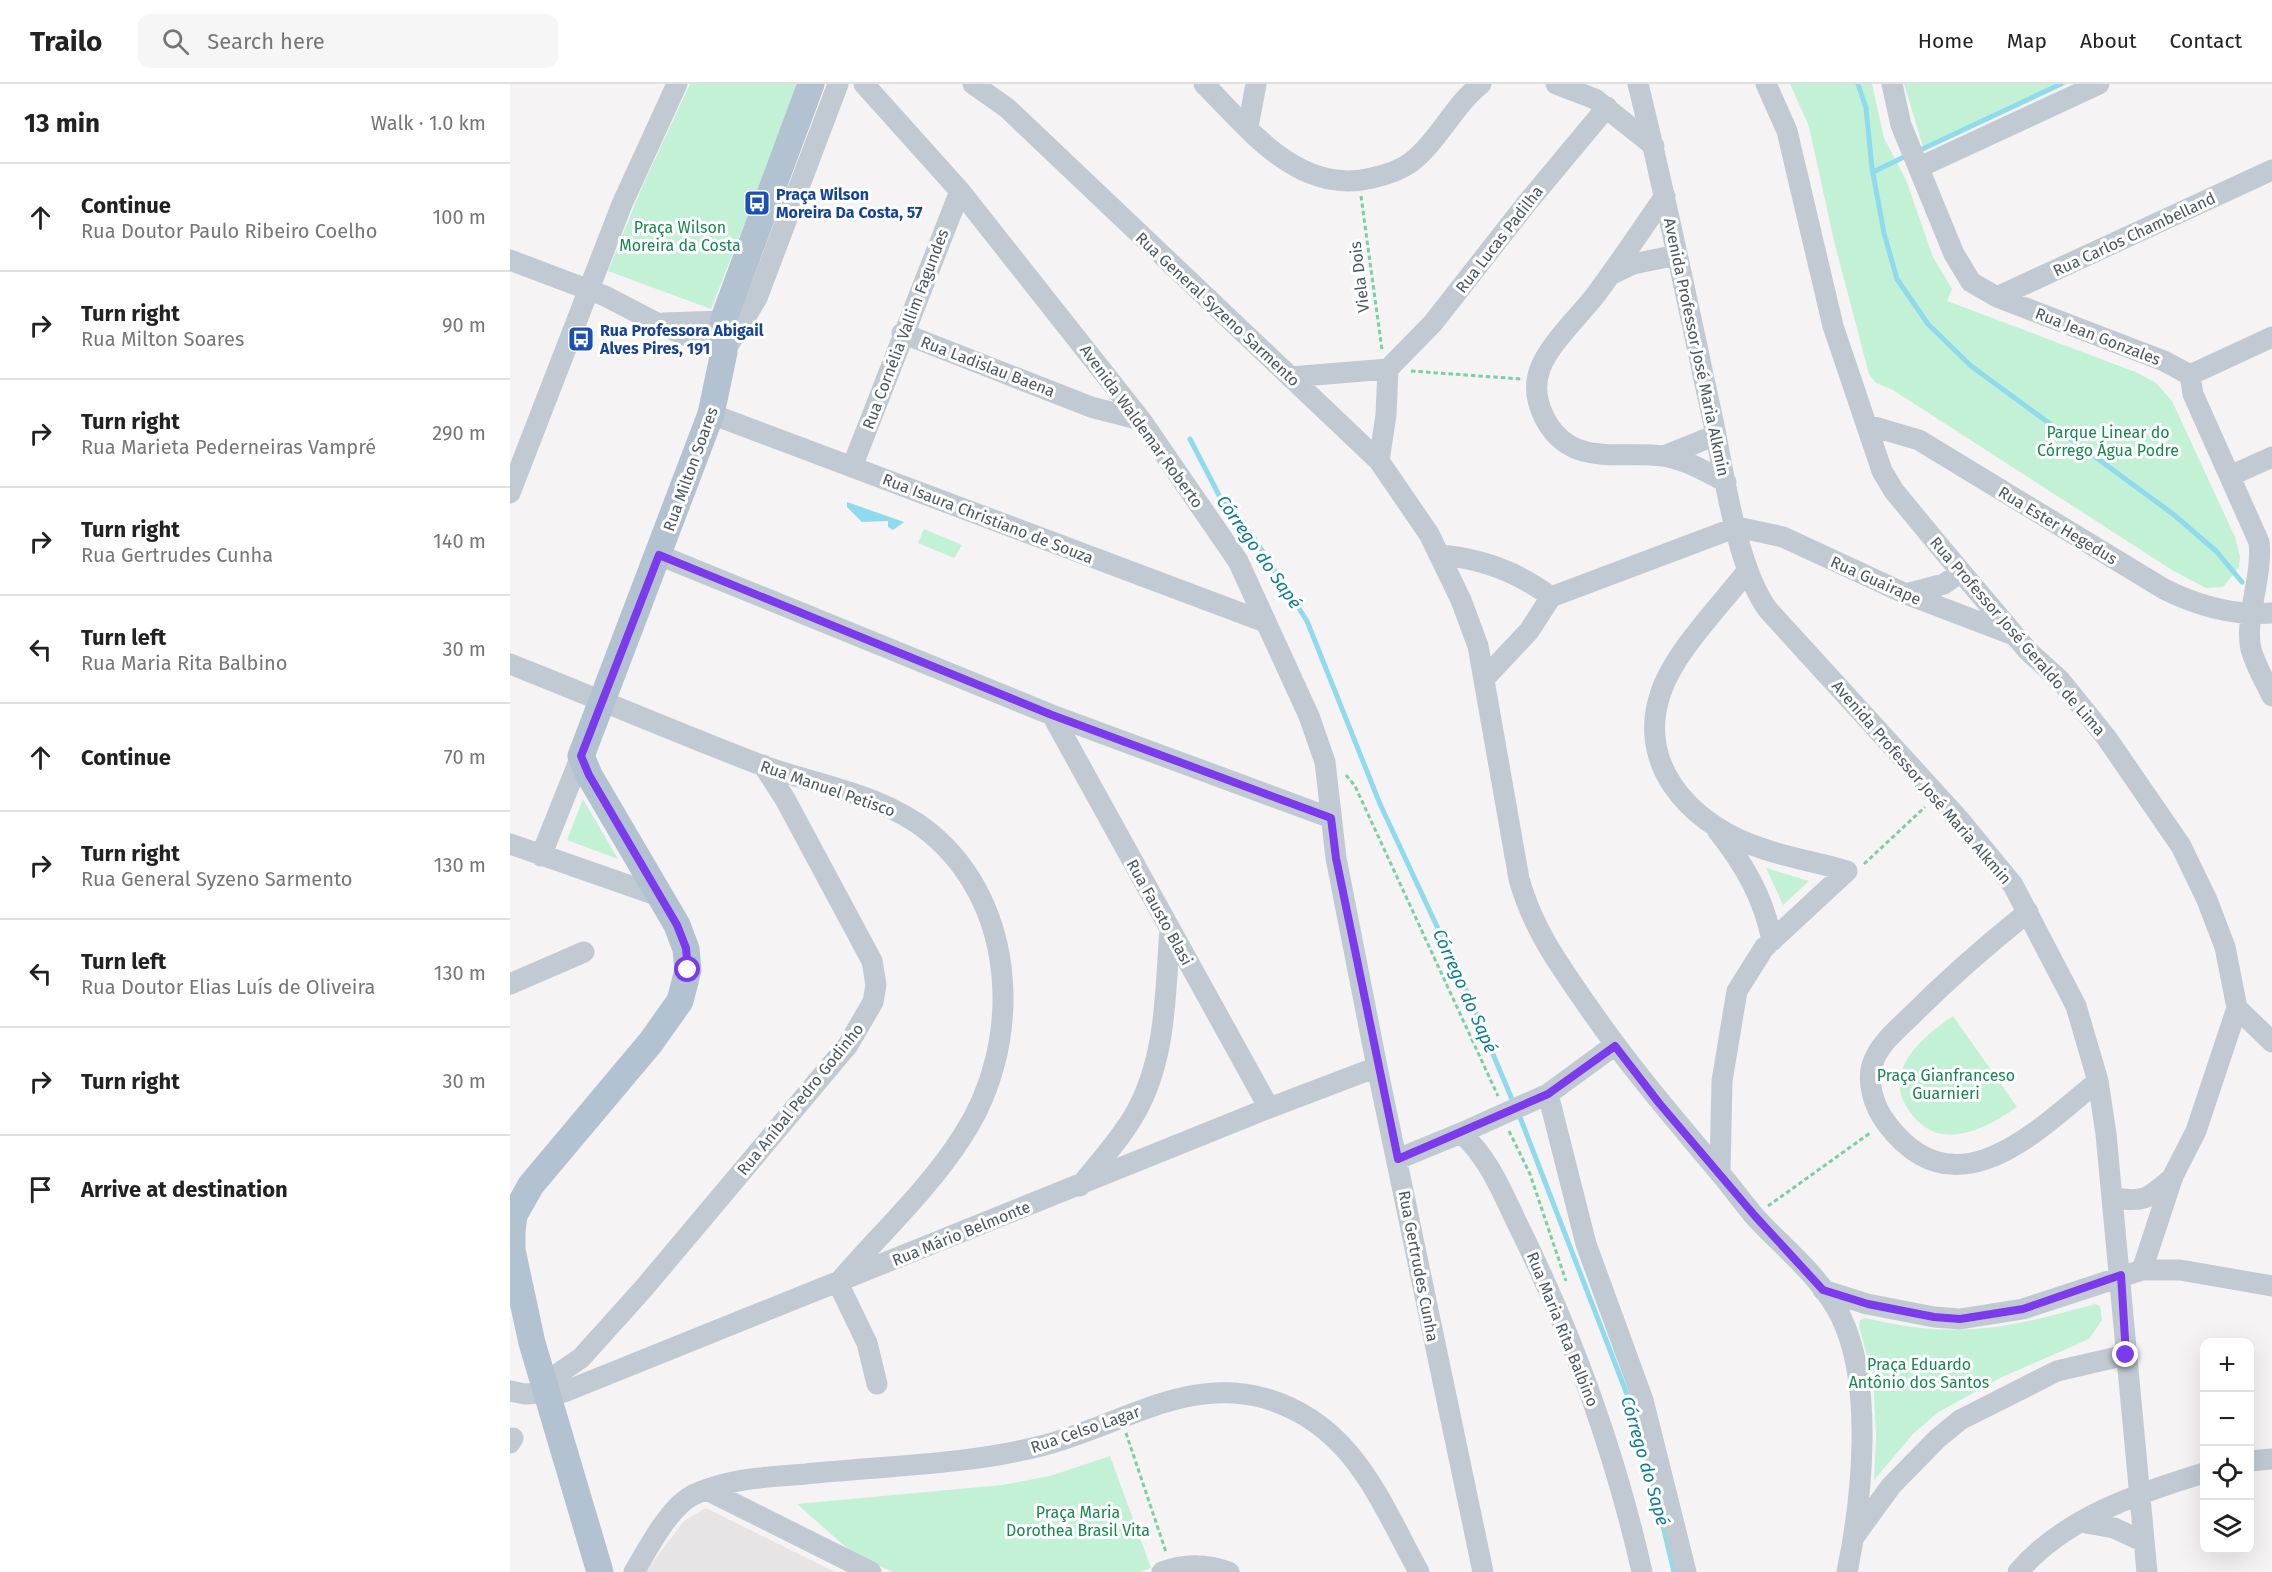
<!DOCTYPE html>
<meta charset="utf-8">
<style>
body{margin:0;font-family:"Fira Sans",sans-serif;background:#f6f6f6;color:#222}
.controls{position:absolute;right:18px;bottom:18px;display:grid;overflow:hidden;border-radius:12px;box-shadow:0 6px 24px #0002}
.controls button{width:54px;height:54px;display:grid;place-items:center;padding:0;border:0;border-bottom:2px solid #e0e0e0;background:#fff;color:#222;font:30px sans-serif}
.stop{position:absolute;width:18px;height:18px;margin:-14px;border:4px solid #7c3aed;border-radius:50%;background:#fff}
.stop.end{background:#7c3aed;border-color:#fff;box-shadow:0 2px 6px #0008}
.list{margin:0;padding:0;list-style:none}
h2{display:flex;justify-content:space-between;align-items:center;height:78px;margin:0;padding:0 24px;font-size:26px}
h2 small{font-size:20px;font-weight:400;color:#767676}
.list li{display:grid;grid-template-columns:39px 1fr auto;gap:18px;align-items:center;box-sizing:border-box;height:108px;padding:0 24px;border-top:2px solid #e0e0e0}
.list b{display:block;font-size:22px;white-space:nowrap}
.list p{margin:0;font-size:20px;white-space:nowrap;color:#767676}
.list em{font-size:20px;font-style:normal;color:#767676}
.icon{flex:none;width:33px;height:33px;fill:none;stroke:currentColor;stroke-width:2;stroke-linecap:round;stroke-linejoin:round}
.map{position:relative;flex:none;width:1762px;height:1488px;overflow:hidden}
header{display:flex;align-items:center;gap:36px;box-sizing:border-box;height:84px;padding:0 30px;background:#fff;border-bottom:2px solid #e0e0e0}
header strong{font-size:28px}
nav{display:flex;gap:33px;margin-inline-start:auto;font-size:21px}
.search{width:420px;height:54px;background:#f6f6f6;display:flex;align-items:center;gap:15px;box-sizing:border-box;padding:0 21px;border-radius:12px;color:#767676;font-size:22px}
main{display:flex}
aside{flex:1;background:#fff}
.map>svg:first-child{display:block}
.education{fill:#e6e4e5}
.green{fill:#c3f1d5}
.water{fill:#90daee}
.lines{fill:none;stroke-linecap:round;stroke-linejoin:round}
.stream{stroke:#90daee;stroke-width:5}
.path{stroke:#7ad0a6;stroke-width:3;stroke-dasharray:4.5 3;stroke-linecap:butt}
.minor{stroke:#c1cad2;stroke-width:21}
.major{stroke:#b3c2d1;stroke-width:27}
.route{stroke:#7c3aed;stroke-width:8}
.labels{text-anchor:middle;stroke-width:6;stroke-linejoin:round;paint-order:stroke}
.transit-label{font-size:16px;font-weight:bold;fill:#164399;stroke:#fff;text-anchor:start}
.park-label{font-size:16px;fill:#17864f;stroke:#fff}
.street-label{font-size:16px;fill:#4a5661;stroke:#fff}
.water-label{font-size:18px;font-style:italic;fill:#0c7c9b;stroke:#fff}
</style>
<header>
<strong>Trailo</strong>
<div class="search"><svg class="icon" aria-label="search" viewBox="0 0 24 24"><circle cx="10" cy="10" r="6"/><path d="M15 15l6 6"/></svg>Search here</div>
<nav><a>Home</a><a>Map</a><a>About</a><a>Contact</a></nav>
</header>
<main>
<aside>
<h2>13 min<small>Walk · 1.0 km</small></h2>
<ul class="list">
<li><svg class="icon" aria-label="ahead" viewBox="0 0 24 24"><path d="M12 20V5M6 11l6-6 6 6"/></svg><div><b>Continue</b><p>Rua Doutor Paulo Ribeiro Coelho</p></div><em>100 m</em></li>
<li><svg class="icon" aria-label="right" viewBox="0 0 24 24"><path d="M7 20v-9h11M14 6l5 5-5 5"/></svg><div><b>Turn right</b><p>Rua Milton Soares</p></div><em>90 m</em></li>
<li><svg class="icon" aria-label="right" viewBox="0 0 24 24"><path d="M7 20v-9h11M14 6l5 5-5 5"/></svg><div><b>Turn right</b><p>Rua Marieta Pederneiras Vampré</p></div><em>290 m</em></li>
<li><svg class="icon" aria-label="right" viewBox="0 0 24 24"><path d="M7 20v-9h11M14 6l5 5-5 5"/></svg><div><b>Turn right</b><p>Rua Gertrudes Cunha</p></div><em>140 m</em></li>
<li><svg class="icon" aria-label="left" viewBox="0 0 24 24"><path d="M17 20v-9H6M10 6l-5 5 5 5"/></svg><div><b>Turn left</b><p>Rua Maria Rita Balbino</p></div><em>30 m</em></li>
<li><svg class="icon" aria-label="ahead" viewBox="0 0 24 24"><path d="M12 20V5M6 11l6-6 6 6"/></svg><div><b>Continue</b></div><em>70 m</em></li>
<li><svg class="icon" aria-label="right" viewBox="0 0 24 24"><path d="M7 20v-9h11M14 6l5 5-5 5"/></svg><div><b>Turn right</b><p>Rua General Syzeno Sarmento</p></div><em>130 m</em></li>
<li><svg class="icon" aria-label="left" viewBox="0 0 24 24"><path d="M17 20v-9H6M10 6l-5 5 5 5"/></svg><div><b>Turn left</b><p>Rua Doutor Elias Luís de Oliveira</p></div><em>130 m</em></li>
<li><svg class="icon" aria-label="right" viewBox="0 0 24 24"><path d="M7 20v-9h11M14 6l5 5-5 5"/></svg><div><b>Turn right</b></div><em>30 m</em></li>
<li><svg class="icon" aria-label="arrive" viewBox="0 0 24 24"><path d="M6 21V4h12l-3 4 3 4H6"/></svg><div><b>Arrive at destination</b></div></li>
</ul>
</aside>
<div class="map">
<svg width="1762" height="1488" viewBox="0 0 1762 1488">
<rect width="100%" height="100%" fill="#f5f3f3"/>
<path class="education" d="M196 1424 325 1488H135L174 1437Z"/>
<path class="green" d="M180 0H286L284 14 201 225 98 187 132 103Z
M1280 0H1362L1374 54 1396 96 1423 173 1442 205 1437 217 1628 289 1646 299 1662 317 1725 453 1730 473 1729 483 1713 503 1696 504 1662 486 1383 306 1366 299 1359 290 1324 157 1303 61 1298 40Z
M1394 0H1557L1414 66Z
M414 445 452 461 444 474 408 459Z
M73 715 108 775 57 756Z
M1256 784 1299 797 1273 821Z
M1443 932 1507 1023C1472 1047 1427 1070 1398 1025 1391 1014 1387 1002 1391 989 1398 965 1423 946 1443 932Z
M1585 1220 1590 1222 1592 1236 1579 1255 1490 1294 1427 1329 1403 1350 1364 1396 1366 1352 1363 1292 1349 1243 1350 1236 1355 1234C1449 1256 1494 1245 1585 1220Z
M600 1372 641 1484 631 1488H384L346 1472 287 1420 492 1401 540 1392Z"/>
<path class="water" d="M337 418 394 438 383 446 378 443V437L352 438 337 423Z"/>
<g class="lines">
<path class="stream" d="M1348 0 1356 24 1362 84 1374 149 1387 195 1418 240 1461 282 1663 430 1706 467 1732 498
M1406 68 1551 0
M1363 88 1398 71
M680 355 712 417 744 454 797 537 870 720 951 894 1004 1020
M1008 1028 1130 1344
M1136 1371 1164 1488"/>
<path class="path" d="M851 112 872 266
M901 287 1011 295
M836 691 845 702 988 1012
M1354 780 1415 723
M999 1047 1020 1090 1056 1197
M1258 1122 1360 1049
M616 1349 656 1468"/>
<path class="minor" d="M354 0 450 107 631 336 728 477 799 632 815 678 826 774 867 983 973 1488
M463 0 497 24 869 377 919 450 951 516 968 562 1009 795C1023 845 1048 879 1077 921 1119 982 1162 1032 1209 1088 1222 1103 1233 1119 1246 1134 1275 1165 1313 1195 1331 1233 1364 1301 1352 1416 1337 1488
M694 0C739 45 789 112 862 94 875 91 889 87 900 79 928 58 943 22 971 0
M1046 0 1085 15 1144 62
M1128 0C1156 113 1179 227 1204 341 1214 391 1228 488 1259 527L1448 734 1503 801 1566 922 1588 997 1596 1050 1637 1488
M1256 0 1277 47 1323 242 1372 387 1384 407 1436 470 1518 567 1550 596 1596 653 1671 762 1697 816 1715 863 1727 924 1686 1047 1663 1092 1632 1186
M1382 0 1391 41 1444 170 1461 198 1487 213 1654 277 1680 291 1683 310 1749 458C1753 493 1734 535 1741 565 1745 581 1755 597 1762 612
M738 43 746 0
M1410 83 1589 0
M1155 112C1131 146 1109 180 1084 213 1068 233 1038 262 1030 285 1019 315 1038 353 1067 365 1093 375 1125 368 1153 372 1175 375 1196 388 1216 398
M0 176 95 212 147 239 214 268 247 214 328 0
M1102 190 1123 180 1167 171
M1487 213 1762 86
M153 239 213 237
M392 249 581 323 631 336
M1680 291 1762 253
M780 293 878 285
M201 330 755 538
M1358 341 1409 356 1654 505C1688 522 1724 532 1762 529
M1154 372 1206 351
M869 377 876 331 878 285 923 239 1017 119 1097 23
M342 383 450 107
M1720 392 1762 373
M0 409 112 120 167 0
M149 471 542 631 821 734
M929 471C970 474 1008 488 1041 513
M1396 510 1434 500 1451 488
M1041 513 1227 443 1273 453 1396 510 1501 550
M0 580C84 613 167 649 251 681 307 701 372 710 419 748 509 821 513 961 452 1053 419 1105 368 1152 328 1199L357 1259 367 1300
M974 595 1019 547 1041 513
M542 631 759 1024
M1207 746C1234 780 1254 814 1262 857
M0 760 152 813
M31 772 71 672
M1518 828C1478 860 1439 894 1402 931 1389 944 1371 958 1364 976 1355 997 1364 1023 1377 1040 1446 1131 1527 1047 1588 997
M0 900 74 868
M1727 924 1762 958
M1038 1010 1076 1160 1133 1316 1176 1488
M951 1049 1038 1010 1105 961
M888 1075 951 1049C979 1074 992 1108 1008 1141 1063 1252 1105 1368 1132 1488
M1210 1089 1212 997 1227 907 1254 864 1337 787C1305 777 1271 773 1240 760 1178 736 1126 679 1151 608 1165 567 1211 521 1238 486
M570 1102C589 1078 611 1055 626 1028 657 972 655 908 660 845
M1602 1113C1634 1120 1639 1114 1663 1093
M1313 1206 1357 1220 1424 1233 1450 1235 1513 1225 1632 1186H1670L1762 1202
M0 1307 15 1310 54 1308 759 1024 867 983
M35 1307 49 1289 71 1274 134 1204 338 961 363 918 366 901 362 877 275 715 253 681
M0 1359 3 1354
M1740 1377 1762 1375
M197 1406 361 1488
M1570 1438 1604 1444 1634 1458
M1344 1453 1381 1402 1427 1355 1450 1336 1547 1287 1616 1271
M124 1488C138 1465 159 1423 183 1411 218 1394 258 1393 296 1390 374 1382 455 1381 531 1362 605 1344 675 1292 754 1314 842 1339 869 1415 909 1488
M652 1488C675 1479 697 1480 719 1488
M1508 1488C1554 1434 1628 1409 1694 1389"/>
<path class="major" d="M90 1488 22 1259 2 1166V1148L4 1131 21 1101 141 958 170 917 178 886 176 865 167 841 79 691 71 672 201 330 214 268 213 237 301 0"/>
</g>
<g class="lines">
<path class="route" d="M178 886 176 864 167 841 79 691 71 672 149 471 542 631 821 734 826 774 888 1075 1038 1010 1105 962 1149 1019 1245 1132 1313 1206 1358 1220 1424 1233 1450 1235 1513 1225 1611 1191 1616 1271"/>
</g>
<defs>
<symbol id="bus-square" viewBox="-11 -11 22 22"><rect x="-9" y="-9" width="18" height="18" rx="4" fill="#1a4fb4" stroke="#fff"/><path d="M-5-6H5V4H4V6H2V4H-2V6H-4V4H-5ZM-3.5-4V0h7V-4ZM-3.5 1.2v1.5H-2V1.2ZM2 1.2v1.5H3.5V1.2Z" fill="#fff"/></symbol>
</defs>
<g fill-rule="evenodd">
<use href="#bus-square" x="232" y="104" width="30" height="30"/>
<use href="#bus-square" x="56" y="240" width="30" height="30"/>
</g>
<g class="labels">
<g class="transit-label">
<text x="266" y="116">Praça Wilson<tspan x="266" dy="18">Moreira Da Costa, 57</tspan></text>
<text x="90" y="252">Rua Professora Abigail<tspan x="90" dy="18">Alves Pires, 191</tspan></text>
</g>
<g class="park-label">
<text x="170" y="149">Praça Wilson<tspan x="170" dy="18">Moreira da Costa</tspan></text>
<text x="1598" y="354">Parque Linear do<tspan x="1598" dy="18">Córrego Água Podre</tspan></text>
<text x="1436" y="997">Praça Gianfranceso<tspan x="1436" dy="18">Guarnieri</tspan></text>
<text x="1409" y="1286">Praça Eduardo<tspan x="1409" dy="18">Antônio dos Santos</tspan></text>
<text x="568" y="1434">Praça Maria<tspan x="568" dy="18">Dorothea Brasil Vita</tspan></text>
</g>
<g class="street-label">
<text transform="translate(1624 150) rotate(-25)" y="6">Rua Carlos Chambelland</text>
<text transform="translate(989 155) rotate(-52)" y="6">Rua Lucas Padilha</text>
<text transform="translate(849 193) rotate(-97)" y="6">Viela Dois</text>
<text transform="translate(708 225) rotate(43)" y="6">Rua General Syzeno Sarmento</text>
<text transform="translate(395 245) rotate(-69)" y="6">Rua Cornélia Vallim Fagundes</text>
<text transform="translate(1588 252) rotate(21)" y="6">Rua Jean Gonzales</text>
<text transform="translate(1187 263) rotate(78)" y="6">Avenida Professor José Maria Alkmin</text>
<text transform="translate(478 282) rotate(21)" y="6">Rua Ladislau Baena</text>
<text transform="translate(632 342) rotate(54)" y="6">Avenida Waldemar Roberto</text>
<text transform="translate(180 385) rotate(-70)" y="6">Rua Milton Soares</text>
<text transform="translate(478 434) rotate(21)" y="6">Rua Isaura Christiano de Souza</text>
<text transform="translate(1548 441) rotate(31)" y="6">Rua Ester Hegedus</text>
<text transform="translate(1366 496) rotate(24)" y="6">Rua Guairape</text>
<text transform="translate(1508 552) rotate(49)" y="6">Rua Professor José Geraldo de Lima</text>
<text transform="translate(1412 698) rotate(49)" y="6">Avenida Professor José Maria Alkmin</text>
<text transform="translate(318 704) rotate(19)" y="6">Rua Manuel Petisco</text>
<text transform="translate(650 828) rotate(61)" y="6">Rua Fausto Blasi</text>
<text transform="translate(290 1015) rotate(-51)" y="6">Rua Aníbal Pedro Godinho</text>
<text transform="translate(451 1149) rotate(-22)" y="6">Rua Mário Belmonte</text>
<text transform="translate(909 1182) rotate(79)" y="6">Rua Gertrudes Cunha</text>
<text transform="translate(1053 1245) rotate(68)" y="6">Rua Maria Rita Balbino</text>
<text transform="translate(575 1345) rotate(-19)" y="6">Rua Celso Lagar</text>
</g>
<g class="water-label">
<text transform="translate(749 468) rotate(55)" y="6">Córrego do Sapé</text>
<text transform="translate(955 907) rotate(66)" y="6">Córrego do Sapé</text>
<text transform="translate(1135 1377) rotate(74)" y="6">Córrego do Sapé</text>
</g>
</g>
</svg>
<div class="controls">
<button>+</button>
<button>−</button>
<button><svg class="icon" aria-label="locate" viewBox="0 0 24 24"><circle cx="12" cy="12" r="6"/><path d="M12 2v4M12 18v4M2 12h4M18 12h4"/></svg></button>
<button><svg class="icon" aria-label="layers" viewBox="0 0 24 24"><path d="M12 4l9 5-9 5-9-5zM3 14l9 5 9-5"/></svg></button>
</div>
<div class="stop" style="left:178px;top:886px"></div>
<div class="stop end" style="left:1616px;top:1271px"></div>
</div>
</main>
